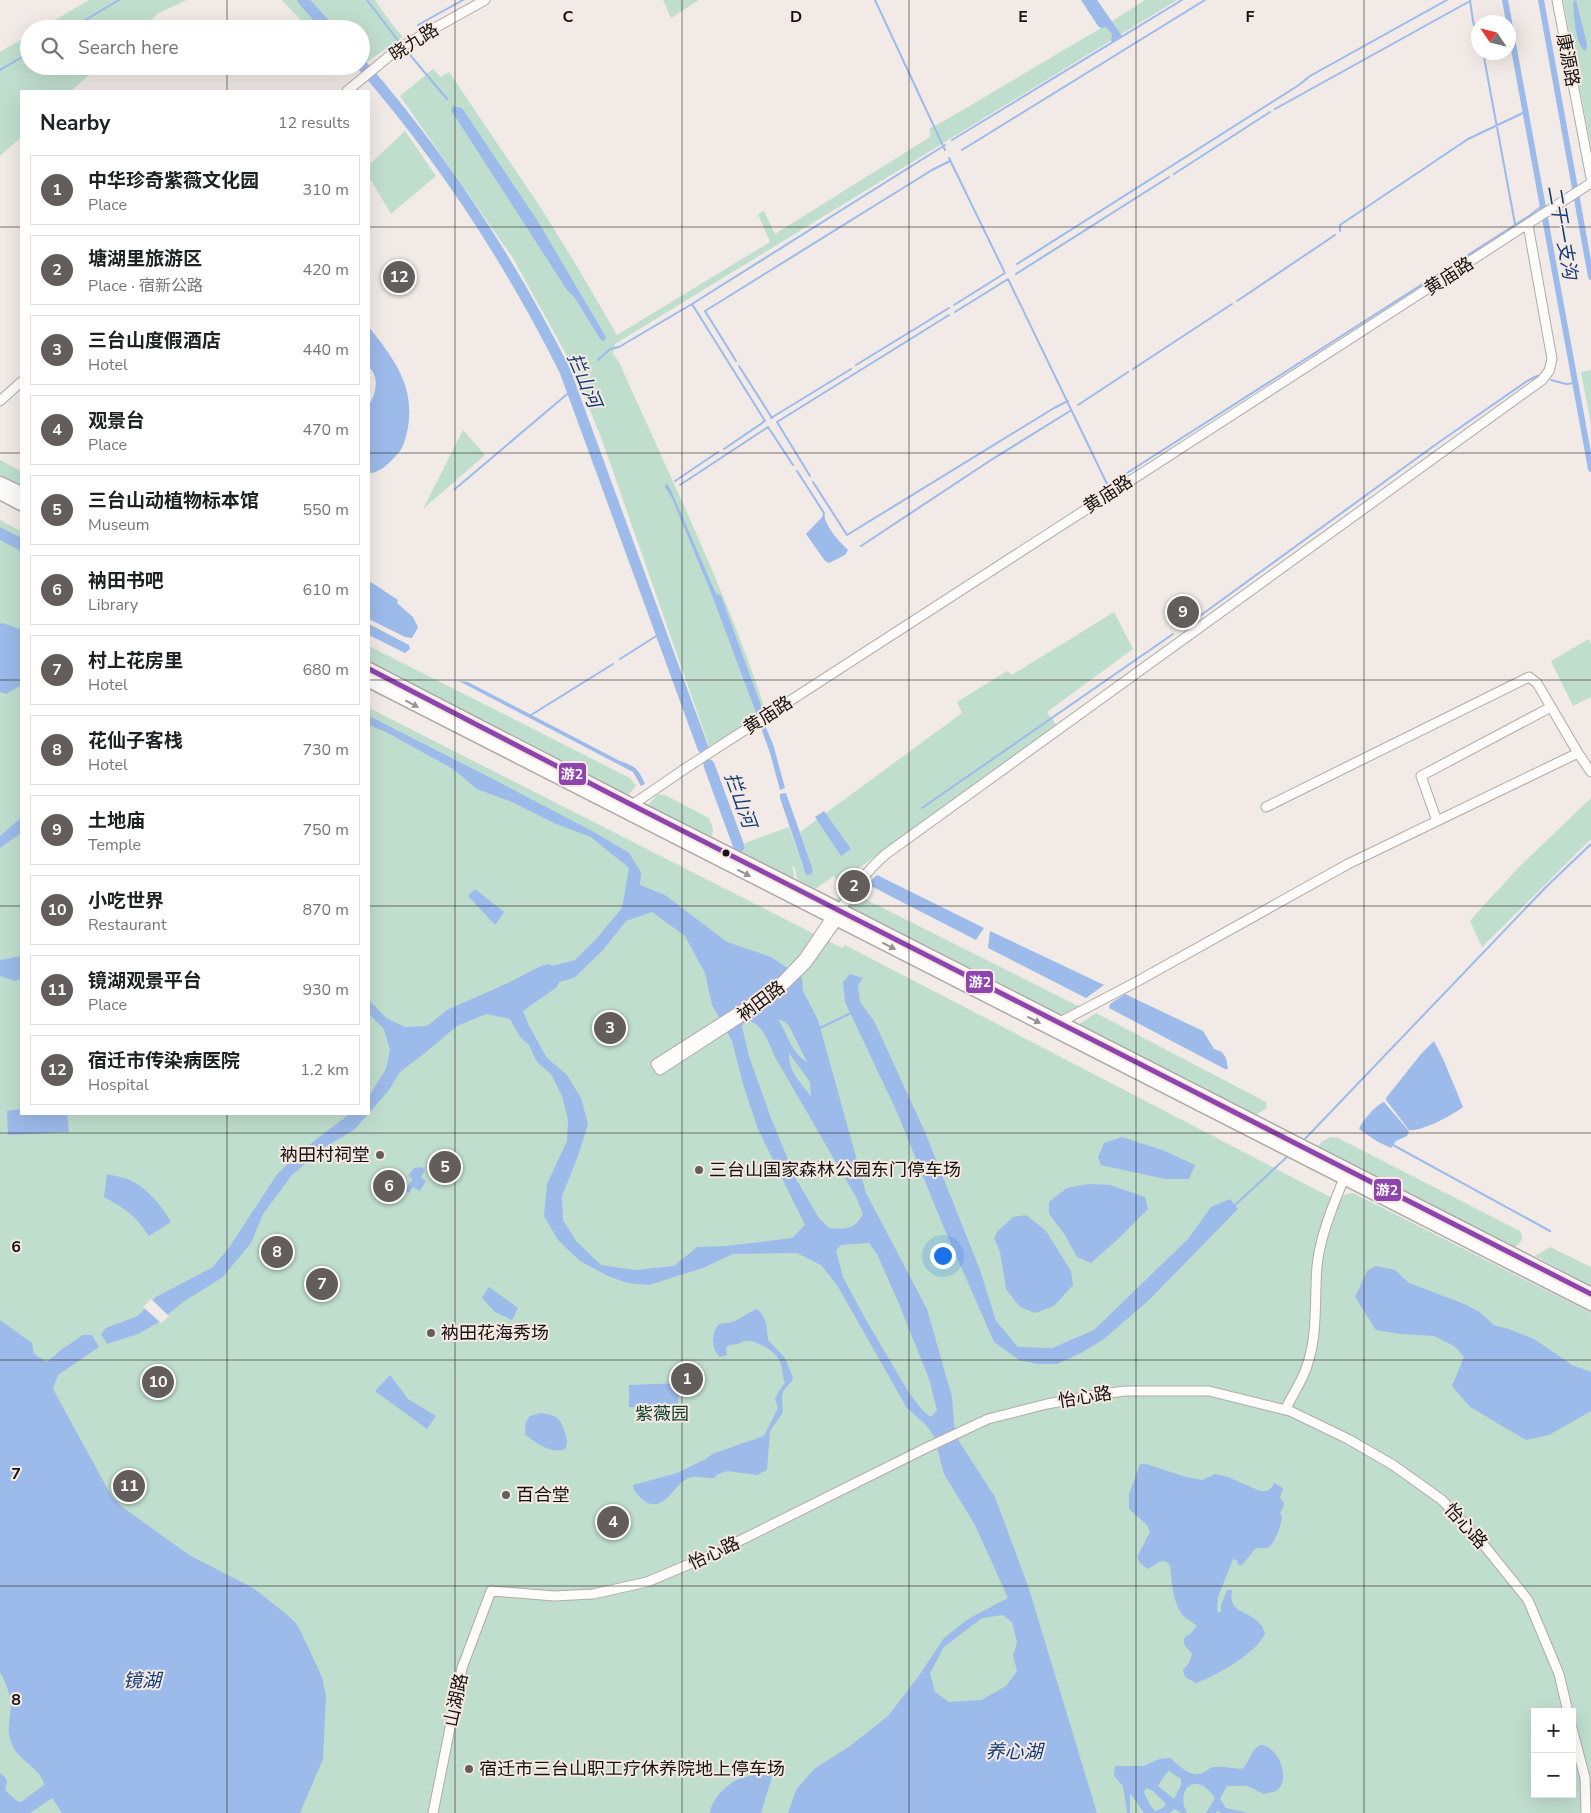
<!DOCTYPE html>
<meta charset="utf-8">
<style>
body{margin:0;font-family:"Nunito Sans","Noto Sans SC",sans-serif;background:#f2f2f2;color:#202124}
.controls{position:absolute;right:15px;bottom:15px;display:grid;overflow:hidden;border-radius:0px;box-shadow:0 5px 20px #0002}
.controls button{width:45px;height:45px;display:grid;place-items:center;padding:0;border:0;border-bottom:1px solid #e0e0e0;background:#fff;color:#202124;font:25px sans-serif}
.compass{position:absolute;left:1471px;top:15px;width:45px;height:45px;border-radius:50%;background:#fff;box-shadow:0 5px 20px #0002;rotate:305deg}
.you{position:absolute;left:942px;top:1255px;width:18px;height:18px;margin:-12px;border:4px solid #fff;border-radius:50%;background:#1a73e8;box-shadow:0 0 0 8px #1a73e833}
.badge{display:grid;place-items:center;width:32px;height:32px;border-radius:50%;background:#635e5b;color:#fff;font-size:16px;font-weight:700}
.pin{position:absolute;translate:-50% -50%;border:2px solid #fff;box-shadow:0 1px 5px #0006}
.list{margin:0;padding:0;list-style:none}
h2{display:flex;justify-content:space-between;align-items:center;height:65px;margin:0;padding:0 20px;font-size:21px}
h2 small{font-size:16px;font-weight:400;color:#757577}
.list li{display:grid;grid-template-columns:32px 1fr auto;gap:15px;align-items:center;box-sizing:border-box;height:70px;margin:0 10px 10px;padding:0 10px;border:1px solid #e0e0e0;border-radius:0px}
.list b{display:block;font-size:19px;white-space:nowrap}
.list p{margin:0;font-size:16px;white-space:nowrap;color:#757577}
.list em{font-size:16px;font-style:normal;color:#757577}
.icon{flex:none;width:28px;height:28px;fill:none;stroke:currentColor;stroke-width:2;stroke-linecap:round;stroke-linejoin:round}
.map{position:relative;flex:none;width:1591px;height:1813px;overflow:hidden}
.search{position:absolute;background:#fff;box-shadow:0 5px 20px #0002;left:20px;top:20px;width:350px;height:55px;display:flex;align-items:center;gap:12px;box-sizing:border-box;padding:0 18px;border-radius:28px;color:#757577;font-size:19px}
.panel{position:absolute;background:#fff;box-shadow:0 5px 20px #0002;left:20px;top:90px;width:350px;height:1025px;border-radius:0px}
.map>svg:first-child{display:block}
.green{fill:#c0dece;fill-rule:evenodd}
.water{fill:#9cbaea;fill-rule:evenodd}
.pier{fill:#f1eae6}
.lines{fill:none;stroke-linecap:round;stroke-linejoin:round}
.stream{stroke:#9cbaea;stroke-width:2}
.canal{stroke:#9cbaea;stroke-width:6}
.river{stroke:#9cbaea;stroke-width:11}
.minor-casing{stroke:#b0aba8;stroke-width:11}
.highway-casing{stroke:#b0aba8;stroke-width:15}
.minor{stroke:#fdfcfb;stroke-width:9}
.highway{stroke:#fdfcfb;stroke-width:12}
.bus-1-casing{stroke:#f5e9e2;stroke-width:9}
.bus-1{stroke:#8e44ad;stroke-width:5}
.oneway{fill:#959391}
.grid{fill:none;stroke:#161210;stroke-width:1;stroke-opacity:0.55}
.bus-dot{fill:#161210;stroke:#f5e9e2;stroke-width:2}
.poi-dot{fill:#635e5b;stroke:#f5e9e2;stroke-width:2}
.labels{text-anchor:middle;stroke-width:4;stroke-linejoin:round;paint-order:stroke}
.street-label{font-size:18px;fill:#161210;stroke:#f5e9e2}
.poi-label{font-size:18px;fill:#161210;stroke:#f5e9e2;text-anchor:start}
.park-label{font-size:18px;fill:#0f3d2c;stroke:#f5e9e2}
.water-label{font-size:19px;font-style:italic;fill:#103c7a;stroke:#f5e9e2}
.grid-label{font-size:16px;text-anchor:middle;font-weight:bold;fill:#161210;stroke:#f5e9e2;stroke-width:4;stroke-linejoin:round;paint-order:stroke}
.line-badge{stroke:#f5e9e2;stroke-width:2}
.badge-label{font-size:14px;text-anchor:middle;font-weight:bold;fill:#fff}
</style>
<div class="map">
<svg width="1591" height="1813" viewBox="0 0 1591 1813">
<rect width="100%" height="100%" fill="#f1eae6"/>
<path class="green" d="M89 0H187L159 13 140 29H40Z
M282 0H375L391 23 403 37 361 66V29H309Z
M663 0H699L671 18Z
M1145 0H1177L615 344 613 354 619 362C670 477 726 590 765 709L758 718 709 746 602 440 572 365 513 258 400 96 433 69 441 77 449 72 539 205 578 268 617 335 770 242 758 214 764 211 775 234 930 137V128L944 121 1101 28Z
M1563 0H1591V147Z
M29 35V66H99L71 91H21V137L0 156V52Z
M405 131 436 176 391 214 369 177V165Z
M1591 370V425L1581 372Z
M463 430 485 455 423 509Z
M0 460 21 471V486L0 475Z
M0 520 21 531V1114H369V708L842 948 845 945 1338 1201 1346 1194 1353 1193 1591 1313V1813H0ZM1535 1712H1572V1794H1535Z
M1114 612 1133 649 1047 712 1057 726 838 883 834 876 815 889 797 879 795 868 792 865 794 874 793 880 743 855 742 850 745 843 789 827 803 867 813 870 800 832 962 713 957 702 1007 671 1012 675Z
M1589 639 1591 645V697L1573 706 1551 661Z
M369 646 630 778 636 786 629 794 622 793 369 665Z
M658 794 665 795 709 818 713 829 712 837 648 805Z
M1591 798V839L1482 947 1470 921 1474 916 1519 867Z
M847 890 1080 1007 1061 1015 835 901Z
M1096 1013 1266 1102 1267 1108 1254 1116 1078 1025Z
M1331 1137 1338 1138 1520 1231C1525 1239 1520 1243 1514 1248L1317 1147 1323 1141Z
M1550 1247 1591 1267V1286L1535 1256Z"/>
<path class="water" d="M1081 0H1097L1122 36 1111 43 1112 34 1106 27 1101 28 1098 26Z
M1576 0 1587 44V48L1585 51C1575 44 1574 14 1573 2Z
M453 106 462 108 537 220 606 337 604 341 600 339 575 298 567 290 451 110Z
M369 327C393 358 415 385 408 427 405 441 404 448 394 458 387 465 379 473 369 473V405C376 393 380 378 369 367Z
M666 483 670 488 716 594 721 596 763 711V714L758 718 712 595 672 498 665 487Z
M824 515C827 529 839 541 848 550L845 555 829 563 825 561 806 534Z
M0 527 21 538V551L0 540Z
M369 581 398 600 397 603 413 617 418 627 412 638 405 637 369 619Z
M3 623 19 629 21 627V685L6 694 0 692V624Z
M369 624 409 645 410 649 405 653 369 635Z
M459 681 468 682 620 761C636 767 638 768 645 784L641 786 633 772Z
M369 716 489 777 594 832 629 853 641 872 640 885 665 895 727 942 771 957 802 978 803 991 818 1020 866 1193 927 1309 952 1397 955 1435 995 1497 1028 1586 1097 1813H788L796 1790 814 1769 850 1746 888 1716 918 1677 944 1638 968 1619 1008 1598 975 1525 944 1474 934 1436 926 1425 907 1408 837 1285 821 1265 797 1253 733 1254 703 1268 649 1285 627 1283 608 1276 580 1261 558 1240 544 1216 547 1184 567 1141 568 1120 562 1096 551 1074 537 1062 529 1045 520 1037 510 1019 486 1014 457 1026 425 1053 400 1072 389 1090 369 1113V1096L386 1069 390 1050 384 1029 369 1014V1000L386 1018 405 1027 427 1026 447 1010 508 983 541 966 549 964 552 966 575 960 597 938 622 908 629 868 591 837 556 824 512 802 477 789 453 769 386 732 369 725ZM652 912 685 936 705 973 712 1005 732 1041 743 1084 758 1129 805 1225 792 1238 726 1246 697 1247 674 1266 635 1270 601 1265 576 1241 563 1220 562 1196 578 1156 588 1124 581 1098 567 1075 547 1058 529 1026 523 1011 557 987 559 982 574 978 603 950 626 921ZM778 1019 785 1022 789 1026 807 1062C789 1050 789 1036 778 1019ZM745 1020C762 1021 769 1044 775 1057L856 1197 863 1214C855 1229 846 1230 829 1228L819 1218 796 1179 771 1118 749 1056 742 1027ZM789 1053 810 1082 811 1097C800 1080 789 1074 789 1053ZM869 1243 877 1254 899 1304 929 1379 937 1410 931 1417 924 1412 909 1393 866 1320 843 1277 836 1250 841 1245ZM1003 1615 1012 1622 1017 1642 1013 1656 1017 1671 1006 1686 981 1700 949 1702 935 1692 930 1673 944 1647 982 1618Z
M764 723 773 744 785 788 780 790 770 753 761 728V724Z
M786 793 813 870 811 874 806 875 780 798V794Z
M824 811 851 849 841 856 815 817Z
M21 818V833L0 848V836Z
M877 875 984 928 976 940 867 884Z
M475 889 504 912 495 925 468 896Z
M990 931 1104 985 1086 998 988 948Z
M21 956V979L15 981 0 976V960Z
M850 974 863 978 858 985 860 1002 874 1021 925 1132 980 1270 996 1321 1018 1347 1052 1348 1094 1330 1188 1239 1211 1207 1230 1199 1238 1209 1149 1300 1104 1339 1081 1353 1057 1364H1037L1019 1360 994 1342 944 1228 897 1112 845 1002 843 982Z
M1125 994 1203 1031 1214 1049 1222 1052 1226 1058 1228 1069H1225L1109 1008 1110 1004Z
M1434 1041 1444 1061 1463 1107C1453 1115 1421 1132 1409 1130L1386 1100V1098L1421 1054Z
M1384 1102 1409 1131 1407 1136 1396 1141 1391 1148 1378 1142 1359 1129C1361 1122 1377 1104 1384 1102Z
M21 1109V1114H67L69 1132 8 1135 7 1111Z
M350 1114H368L354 1130 325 1147 292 1175 263 1214 251 1243 223 1277 183 1302 159 1322 138 1334 107 1344 101 1334 106 1328 138 1316 156 1297 213 1267 230 1246 278 1173 315 1140Z
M1122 1137 1165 1151 1195 1165 1189 1179H1165L1101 1165 1098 1157 1104 1143Z
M421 1167 425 1170 421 1177 426 1181 420 1191 413 1187 409 1193 405 1190 413 1179 408 1176 414 1168Z
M107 1174C114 1176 123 1177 130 1180 148 1189 162 1206 171 1222L149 1236C135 1215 125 1208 104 1197Z
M1088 1184 1110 1185 1145 1197 1148 1209 1118 1239 1091 1263 1077 1257 1065 1235 1049 1214V1202L1067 1188Z
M1026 1215 1046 1231 1071 1271 1073 1285 1054 1306 1035 1313 1020 1307 1006 1289 1000 1252 994 1238 998 1231 1013 1217Z
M1376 1266 1395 1270 1409 1283 1462 1303 1478 1311 1494 1325 1509 1329 1534 1339 1572 1365 1591 1372V1411L1549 1435 1526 1440 1470 1407 1452 1386 1464 1357 1454 1346 1434 1336 1400 1334 1376 1330 1355 1297 1367 1271Z
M489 1287 518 1308 512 1320 495 1312 482 1298Z
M756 1309C767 1315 767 1329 768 1340L785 1358 793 1378 792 1381 783 1391 782 1401 783 1412 770 1431 767 1470 757 1475 727 1471 716 1475 715 1478C706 1479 697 1475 688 1478 673 1485 662 1518 641 1498 637 1494 633 1490 633 1485L677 1473 706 1459 712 1454 764 1436 778 1408 775 1399 779 1391 785 1383C782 1375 783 1368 779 1360 774 1350 755 1339 744 1341 741 1342 739 1344 737 1344 731 1345 729 1344 726 1348L727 1355 720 1357C711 1350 711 1332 719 1324L733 1322Z
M0 1320 32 1343 34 1354 47 1362 62 1349 83 1335H92L99 1347 58 1375 53 1389 106 1486 113 1498 121 1506 189 1555 253 1588 285 1613 295 1622 301 1632 322 1677 326 1696 323 1759 300 1813H62L52 1798 30 1813H0V1773C8 1779 8 1781 5 1790L17 1801 21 1802 44 1785C43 1771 22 1762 15 1750 2 1728 14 1716 10 1697 8 1689 4 1679 0 1672Z
M390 1375 408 1399 436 1416 427 1429 375 1391Z
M679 1383 678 1409 629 1407V1385Z
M541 1413C558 1416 560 1417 565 1433 567 1438 568 1443 565 1449 551 1455 536 1442 525 1435L526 1422 530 1416Z
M1140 1464H1146L1186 1477 1202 1480 1215 1474 1228 1477 1260 1491C1268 1492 1271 1490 1274 1483L1283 1488 1280 1498 1284 1503 1283 1508 1280 1513 1282 1517C1282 1523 1274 1545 1269 1547 1265 1549 1259 1548 1256 1548L1242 1565H1238L1237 1560 1233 1559 1218 1597 1217 1612H1221V1605L1227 1590H1232C1227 1619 1256 1607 1265 1633 1259 1652 1214 1677 1196 1683L1185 1677 1183 1670 1189 1663 1192 1654C1188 1648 1181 1646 1185 1637L1190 1634 1197 1626C1192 1621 1185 1619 1181 1613 1172 1599 1172 1581 1170 1565L1165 1561 1159 1562 1148 1569 1140 1563 1137 1557 1150 1532 1147 1525 1129 1509V1494Z
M1260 1745C1277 1744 1293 1780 1276 1791 1273 1792 1267 1793 1264 1794L1247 1786H1227L1220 1799 1226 1808 1248 1813H1222L1217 1811 1216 1813H1206L1215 1798C1198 1771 1174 1787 1187 1813H1181L1175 1809 1169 1813H1144L1130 1793V1813H1127L1123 1786 1114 1776 1115 1766H1144L1159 1759 1170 1758C1179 1765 1188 1776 1200 1774 1206 1772 1208 1768 1214 1767 1223 1766 1233 1769 1242 1769 1250 1762 1250 1750 1260 1745ZM1169 1771 1181 1779V1785L1174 1799 1158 1786 1165 1775ZM1146 1788 1153 1791 1166 1804 1163 1808 1155 1811 1150 1805 1144 1792Z
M768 1772 772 1777 761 1813H710C711 1800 725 1786 737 1780 746 1776 758 1775 768 1772Z"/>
<path class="pier" d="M151 1299 169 1316 161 1323 143 1307Z"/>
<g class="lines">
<path class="stream" d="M367 0 400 43
M875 0 945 150
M1470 0 1473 21 1478 38
M418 25 463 0
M70 29 119 0
M405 49 447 99
M1483 52 1515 224
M0 70 29 53
M1275 109 1470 1
M952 140 1182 0
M962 150 1205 0
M949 158 1004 271
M1174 174 1270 112
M1340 231V225L1468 139 1525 112
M1017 264 1299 85 1310 76 1447 0
M1016 274 1169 177
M1008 279 1109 488
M1237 301 1335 235
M692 304 765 421 724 449
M954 305 1005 273
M955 312 1008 279
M598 360 610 349 619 347 692 304 945 145
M736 361 705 311 932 170 950 161
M856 365 949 308
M739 366 772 418
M1133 369 1232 304
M1551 380 1566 384 1575 383
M1078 405 1128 372
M771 418 851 369
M797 471 824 513 823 518
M1127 473 1529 216 1542 206
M810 476 777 422 949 315
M675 481 718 452
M813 482 847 535 1054 408 1068 401
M680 485 768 427 793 465
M455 489 572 390
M861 546 991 460 1070 411
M1186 626 1435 445 1527 381 1537 376H1541
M620 659 661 633
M531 715 613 664
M922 808 1173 634
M820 1028 851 1013
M1302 1142 1546 887 1591 844
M1393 1145 1550 1231
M1235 1205 1288 1156"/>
<path class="canal" d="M1505 0 1591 469
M1541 0 1591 277"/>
<path class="river" d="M303 0 329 29
M361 64C442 157 510 261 565 371L703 748
M709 765 739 847"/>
<defs>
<path id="minor" d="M1557 0 1591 178
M347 91 399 48 485 0
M0 401 21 382
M632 805 686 768 1591 183
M1266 807 1529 677 1537 683 1578 753 1591 772
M1437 821 1421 776 1551 707
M840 910C854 889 867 870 886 854L1542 380 1549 371 1552 359 1528 225
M834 913 804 958 780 983 744 1008 656 1064 660 1070 772 997 807 963 841 915
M1060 1022 1138 981 1348 864 1578 753
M1285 1410C1291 1398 1298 1387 1303 1376 1319 1341 1314 1303 1317 1266 1320 1236 1333 1206 1344 1178
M1572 1728 1585 1778 1586 1813
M433 1813 462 1668 491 1591 554 1596 593 1594 647 1582 711 1555 928 1447 988 1419 1047 1404 1101 1394 1126 1391H1209L1290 1411 1348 1439 1393 1465 1442 1500 1483 1544 1528 1600 1559 1674 1568 1712"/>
<path id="highway" d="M0 483 21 493
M0 493 21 504
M369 669 632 805 819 899 1591 1294
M369 681 1591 1304"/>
</defs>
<use href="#minor" class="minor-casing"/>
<use href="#highway" class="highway-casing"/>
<use href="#minor" class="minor"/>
<use href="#highway" class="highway"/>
<defs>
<path id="bus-1" d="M369 669 632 805 1591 1294"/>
</defs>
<use href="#bus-1" class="bus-1-casing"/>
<use href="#bus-1" class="bus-1"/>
</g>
<defs><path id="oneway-solid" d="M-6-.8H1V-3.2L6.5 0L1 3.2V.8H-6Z" transform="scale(1.25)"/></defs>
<g class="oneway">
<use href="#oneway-solid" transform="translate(412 704) rotate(28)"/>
<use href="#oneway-solid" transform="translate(744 873) rotate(27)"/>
<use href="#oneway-solid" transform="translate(889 946) rotate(27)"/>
<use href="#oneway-solid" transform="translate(1034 1020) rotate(27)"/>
</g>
<path class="grid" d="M227 0V29M455 0V1813M682 0V1813M909 0V1813M1136 0V1813M1364 0V1813M227 66V91M0 227H21M369 227H1591M0 453H21M369 453H1591M0 680H21M369 680H1591M0 906H21M369 906H1591M227 1114V1813M0 1133H1591M0 1360H1591M0 1586H1591"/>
<circle class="bus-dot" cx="726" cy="853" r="4.5"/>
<g class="poi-dot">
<circle cx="380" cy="1155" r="5"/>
<circle cx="699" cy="1170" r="5"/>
<circle cx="431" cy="1333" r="5"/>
<circle cx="506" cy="1495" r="5"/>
<circle cx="469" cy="1769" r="5"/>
</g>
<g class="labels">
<g class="street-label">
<text transform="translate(414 42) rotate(-32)" y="6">晓九路</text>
<text transform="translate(1568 60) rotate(79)" y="6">康源路</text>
<text transform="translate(1449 276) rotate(-33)" y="6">黄庙路</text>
<text transform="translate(1108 494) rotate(-33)" y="6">黄庙路</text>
<text transform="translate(768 715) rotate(-33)" y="6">黄庙路</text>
<text transform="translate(761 1001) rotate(-37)" y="6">衲田路</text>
<text transform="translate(1085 1397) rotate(-9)" y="6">怡心路</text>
<text transform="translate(1466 1526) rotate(48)" y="6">怡心路</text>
<text transform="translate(714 1553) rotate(-25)" y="6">怡心路</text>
<text transform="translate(456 1700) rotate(-78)" y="6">山湖路</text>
</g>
<g class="poi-label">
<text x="370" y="1161" text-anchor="end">衲田村祠堂</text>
<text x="709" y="1176">三台山国家森林公园东门停车场</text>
<text x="441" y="1339">衲田花海秀场</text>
<text x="516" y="1501">百合堂</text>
<text x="479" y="1775">宿迁市三台山职工疗休养院地上停车场</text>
</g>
<g class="park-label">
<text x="662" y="1420">紫薇园</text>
</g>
<g class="water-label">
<text transform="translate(1563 232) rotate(80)" y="7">二干一支沟</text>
<text transform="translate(585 380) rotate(67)" y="7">拦山河</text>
<text transform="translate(741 800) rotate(70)" y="7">拦山河</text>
<text x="142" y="1687">镜湖</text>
<text x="1014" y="1758">养心湖</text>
</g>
</g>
<g class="grid-label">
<text x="568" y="22">C</text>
<text x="796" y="22">D</text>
<text x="1023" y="22">E</text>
<text x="1250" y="22">F</text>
<text x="16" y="1252">6</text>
<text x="16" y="1479">7</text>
<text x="16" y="1705">8</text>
</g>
<g class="line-badge">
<rect x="558" y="762" width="29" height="24" rx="5" fill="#8e44ad"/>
<rect x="965" y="970" width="29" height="24" rx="5" fill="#8e44ad"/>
<rect x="1373" y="1178" width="29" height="24" rx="5" fill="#8e44ad"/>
</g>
<g class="badge-label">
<text x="572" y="779">游2</text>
<text x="980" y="987">游2</text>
<text x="1387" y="1195">游2</text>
</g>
</svg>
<div class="controls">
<button>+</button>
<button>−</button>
</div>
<svg class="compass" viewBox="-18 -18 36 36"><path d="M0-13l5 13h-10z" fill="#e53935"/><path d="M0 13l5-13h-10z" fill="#757577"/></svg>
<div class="you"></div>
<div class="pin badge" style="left:687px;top:1379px">1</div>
<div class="pin badge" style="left:854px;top:886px">2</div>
<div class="pin badge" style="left:610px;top:1028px">3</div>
<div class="pin badge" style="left:613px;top:1522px">4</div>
<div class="pin badge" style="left:445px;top:1167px">5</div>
<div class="pin badge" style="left:389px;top:1186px">6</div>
<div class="pin badge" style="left:322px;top:1284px">7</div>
<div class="pin badge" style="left:277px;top:1252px">8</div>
<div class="pin badge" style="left:1183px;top:612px">9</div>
<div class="pin badge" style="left:158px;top:1382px">10</div>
<div class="pin badge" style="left:129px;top:1486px">11</div>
<div class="pin badge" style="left:399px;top:277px">12</div>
<div class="search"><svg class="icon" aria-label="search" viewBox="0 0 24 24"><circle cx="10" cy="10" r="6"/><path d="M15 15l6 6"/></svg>Search here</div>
<section class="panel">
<h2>Nearby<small>12 results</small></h2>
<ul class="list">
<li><span class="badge">1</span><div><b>中华珍奇紫薇文化园</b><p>Place</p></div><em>310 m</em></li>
<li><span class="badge">2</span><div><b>塘湖里旅游区</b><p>Place · 宿新公路</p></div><em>420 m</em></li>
<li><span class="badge">3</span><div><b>三台山度假酒店</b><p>Hotel</p></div><em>440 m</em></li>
<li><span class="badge">4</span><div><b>观景台</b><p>Place</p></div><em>470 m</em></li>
<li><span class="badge">5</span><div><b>三台山动植物标本馆</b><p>Museum</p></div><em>550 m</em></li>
<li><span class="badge">6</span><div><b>衲田书吧</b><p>Library</p></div><em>610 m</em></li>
<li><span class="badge">7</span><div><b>村上花房里</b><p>Hotel</p></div><em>680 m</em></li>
<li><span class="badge">8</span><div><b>花仙子客栈</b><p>Hotel</p></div><em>730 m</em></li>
<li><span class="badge">9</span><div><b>土地庙</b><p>Temple</p></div><em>750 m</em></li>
<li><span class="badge">10</span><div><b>小吃世界</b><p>Restaurant</p></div><em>870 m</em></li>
<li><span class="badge">11</span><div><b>镜湖观景平台</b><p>Place</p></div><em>930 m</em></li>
<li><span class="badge">12</span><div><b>宿迁市传染病医院</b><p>Hospital</p></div><em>1.2 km</em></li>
</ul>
</section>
</div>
